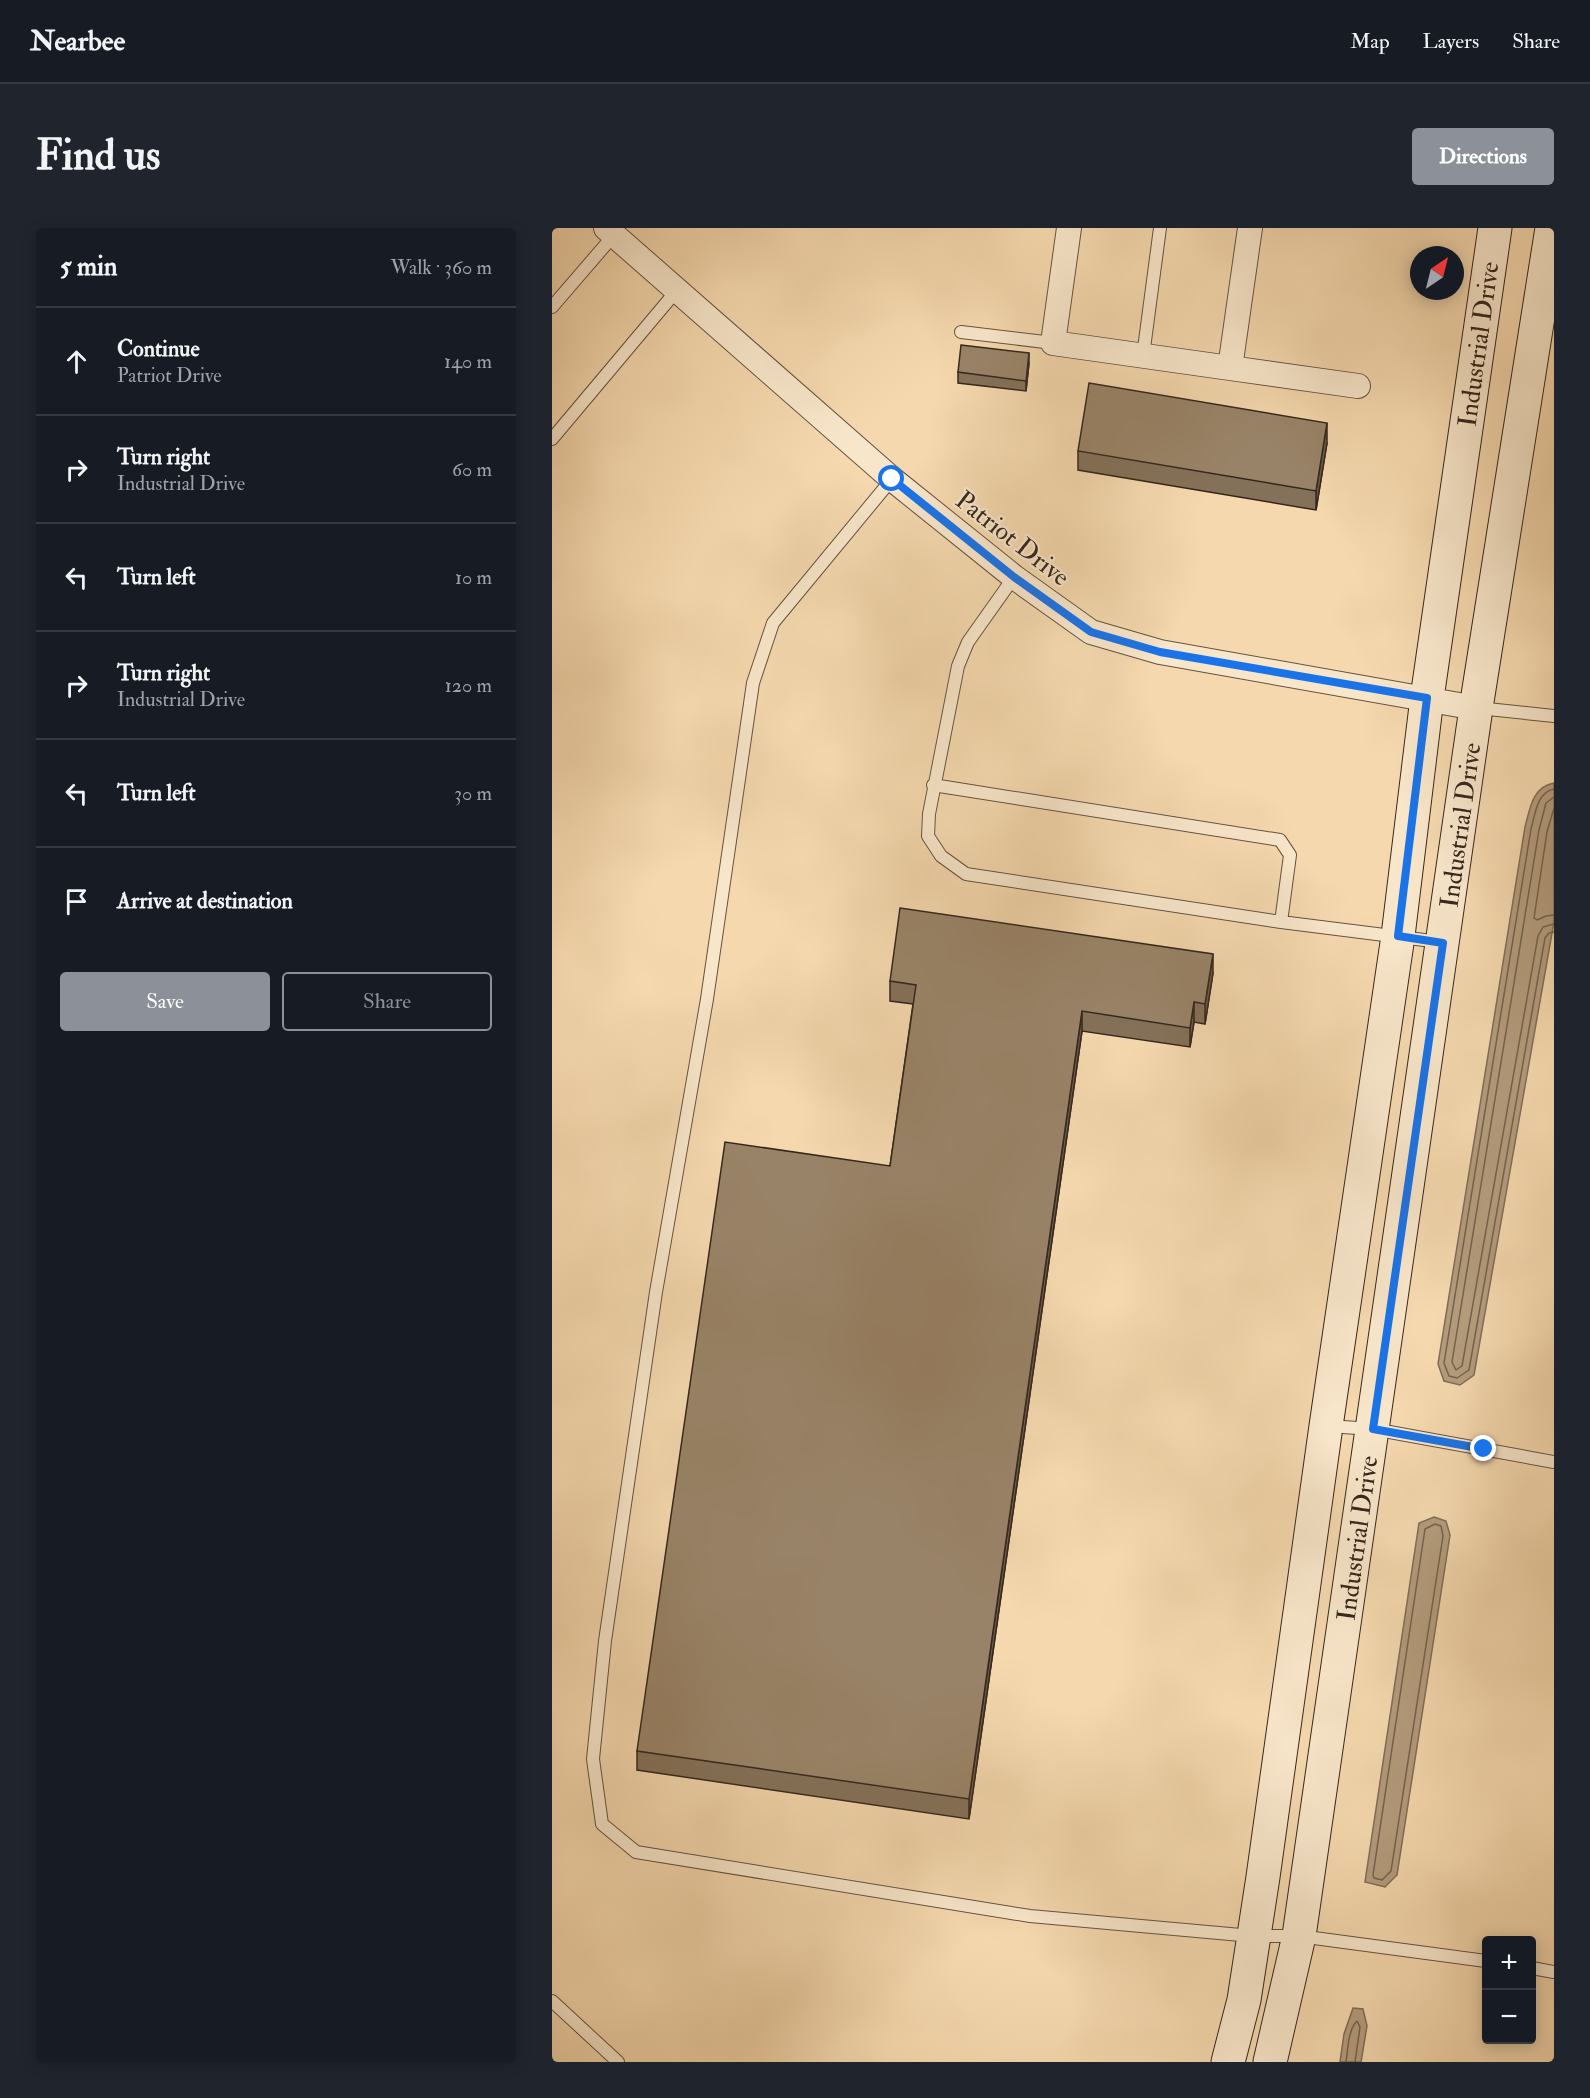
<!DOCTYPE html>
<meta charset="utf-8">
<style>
body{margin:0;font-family:"IM FELL Double Pica",serif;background:#20242c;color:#f1f3f6}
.controls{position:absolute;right:18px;bottom:18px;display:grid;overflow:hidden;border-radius:6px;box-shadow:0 3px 15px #0003}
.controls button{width:54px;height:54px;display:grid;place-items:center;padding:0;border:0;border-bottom:2px solid #363941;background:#171b24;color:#f1f3f6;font:30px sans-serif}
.compass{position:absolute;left:858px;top:18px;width:54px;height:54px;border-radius:50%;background:#171b24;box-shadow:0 3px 15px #0003;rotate:35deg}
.stop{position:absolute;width:18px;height:18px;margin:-14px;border:4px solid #1a73e8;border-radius:50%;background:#fff}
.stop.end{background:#1a73e8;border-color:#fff;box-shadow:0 2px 6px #0008}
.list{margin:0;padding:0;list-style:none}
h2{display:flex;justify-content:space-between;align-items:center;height:78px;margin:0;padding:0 24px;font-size:26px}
h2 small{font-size:20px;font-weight:400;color:#9ea1a6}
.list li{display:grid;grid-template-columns:39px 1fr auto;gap:18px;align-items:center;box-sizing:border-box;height:108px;padding:0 24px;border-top:2px solid #363941}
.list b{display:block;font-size:22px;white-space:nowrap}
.list p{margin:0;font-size:20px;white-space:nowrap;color:#9ea1a6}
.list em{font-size:20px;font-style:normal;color:#9ea1a6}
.actions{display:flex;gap:12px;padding:18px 24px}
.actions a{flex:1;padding:14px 0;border:2px solid #8c9099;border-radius:6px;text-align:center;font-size:21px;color:#8c9099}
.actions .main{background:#8c9099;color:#fff}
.icon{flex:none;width:33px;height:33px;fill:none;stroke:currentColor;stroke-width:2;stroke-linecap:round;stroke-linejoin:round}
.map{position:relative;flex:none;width:1002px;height:1834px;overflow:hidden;border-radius:6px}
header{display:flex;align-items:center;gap:36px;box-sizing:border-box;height:84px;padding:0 30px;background:#171b24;border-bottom:2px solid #363941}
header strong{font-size:28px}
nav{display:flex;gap:33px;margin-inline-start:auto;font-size:21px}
.intro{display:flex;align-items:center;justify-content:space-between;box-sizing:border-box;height:144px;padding:0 36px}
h1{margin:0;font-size:42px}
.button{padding:15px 27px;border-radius:6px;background:#8c9099;color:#fff;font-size:21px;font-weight:700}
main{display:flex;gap:36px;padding:0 36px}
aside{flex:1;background:#171b24;border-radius:6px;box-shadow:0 3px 15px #0003}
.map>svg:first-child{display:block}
.water{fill:#b49c7d;stroke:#816d57;stroke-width:1.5}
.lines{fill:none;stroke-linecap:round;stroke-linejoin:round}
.shore{stroke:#74624d;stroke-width:1.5}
.lane-casing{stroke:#655341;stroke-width:14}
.street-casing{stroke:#655341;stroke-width:26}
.secondary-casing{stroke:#35271d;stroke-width:35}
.lane{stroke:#f8e6ca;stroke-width:12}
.street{stroke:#f8e6ca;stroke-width:24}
.secondary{stroke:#f8e6ca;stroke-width:33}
.wall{fill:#847159;stroke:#35271d;stroke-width:1.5}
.shaded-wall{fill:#6b5c49;stroke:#35271d;stroke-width:1.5}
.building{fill:#998368;stroke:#35271d;stroke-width:1.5}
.route{stroke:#1a73e8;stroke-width:8}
.labels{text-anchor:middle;stroke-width:4.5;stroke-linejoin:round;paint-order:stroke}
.street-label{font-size:26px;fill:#35271d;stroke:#f8e6ca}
</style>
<header>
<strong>Nearbee</strong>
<nav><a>Map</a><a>Layers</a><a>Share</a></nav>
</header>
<div class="intro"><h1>Find us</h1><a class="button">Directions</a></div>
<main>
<aside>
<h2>5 min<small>Walk · 360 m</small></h2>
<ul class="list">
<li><svg class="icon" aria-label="ahead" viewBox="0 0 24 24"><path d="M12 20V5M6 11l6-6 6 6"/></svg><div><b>Continue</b><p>Patriot Drive</p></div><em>140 m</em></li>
<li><svg class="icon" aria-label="right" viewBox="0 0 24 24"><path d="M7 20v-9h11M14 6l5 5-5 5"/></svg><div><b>Turn right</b><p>Industrial Drive</p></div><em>60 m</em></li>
<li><svg class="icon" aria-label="left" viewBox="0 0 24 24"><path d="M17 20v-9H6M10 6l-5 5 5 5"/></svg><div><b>Turn left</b></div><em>10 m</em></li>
<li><svg class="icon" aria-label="right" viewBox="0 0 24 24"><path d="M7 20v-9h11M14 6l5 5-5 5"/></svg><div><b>Turn right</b><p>Industrial Drive</p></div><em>120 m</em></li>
<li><svg class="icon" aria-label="left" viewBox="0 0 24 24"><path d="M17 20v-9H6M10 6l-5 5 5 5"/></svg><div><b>Turn left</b></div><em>30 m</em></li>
<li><svg class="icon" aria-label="arrive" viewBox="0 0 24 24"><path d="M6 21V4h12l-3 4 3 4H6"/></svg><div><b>Arrive at destination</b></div></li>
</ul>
<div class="actions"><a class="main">Save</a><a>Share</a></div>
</aside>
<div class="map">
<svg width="1002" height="1834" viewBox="0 0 1002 1834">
<rect width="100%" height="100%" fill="#f5d8ae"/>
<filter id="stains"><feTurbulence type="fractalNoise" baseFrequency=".00333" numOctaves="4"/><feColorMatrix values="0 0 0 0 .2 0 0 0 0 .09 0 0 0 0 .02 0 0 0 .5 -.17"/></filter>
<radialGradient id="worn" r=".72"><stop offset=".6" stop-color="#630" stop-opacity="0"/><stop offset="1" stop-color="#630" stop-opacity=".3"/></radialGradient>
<path class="water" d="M1002 555V694L922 1147 908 1157 892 1153 886 1136 973 599C978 581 980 559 1002 555Z
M882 1289 894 1293 898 1307 845 1647 833 1659 813 1654 867 1295Z
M801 1780 811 1781 815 1798 809 1834H788L792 1806Z"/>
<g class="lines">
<path class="shore" d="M1002 561C985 564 983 587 979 601L892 1135 897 1148 905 1150 917 1142 993 710 997 705 1002 704
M1002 569 994 575 987 602 900 1134 904 1142 910 1138 986 708 991 699 1002 696
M1002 580 995 604 982 690 985 692 994 688 1002 687
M883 1296 889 1298 891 1308 839 1643 830 1652 822 1650 821 1647 873 1301Z
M794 1834C796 1821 796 1802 805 1793L808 1799 803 1834"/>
<defs>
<path id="lane" d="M0 79 62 7
M409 104 501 115
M591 128 608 0
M0 211 126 61
M340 251 221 395 201 455 155 771 104 1064 53 1413 41 1531 50 1596 84 1624 478 1688 700 1708H747L934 1733
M462 349 416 414 406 438 377 586 376 608 389 628 414 646 729 694 888 714
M926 480 1002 488
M381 557 728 612 738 627 729 694
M775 1198 821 1201 1002 1234
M980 1740 1002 1744
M0 1773 66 1834"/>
<path id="street" d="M54 0 340 251 462 349 539 404 608 424 924 480
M517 0 501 115 678 140 698 0
M678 140 806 158"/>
<path id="secondary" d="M676 1834 692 1772 711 1649 774 1198 846 708 875 470 943 0
M718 1834 747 1708 924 480 1000 0"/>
</defs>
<use href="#lane" class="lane-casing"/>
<use href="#street" class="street-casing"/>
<use href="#secondary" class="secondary-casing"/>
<use href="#lane" class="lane"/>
<use href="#street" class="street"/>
<use href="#secondary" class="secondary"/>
</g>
<path class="wall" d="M477 135 474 163 406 155V144Z
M775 215 764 282 526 242V223Z
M661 745 653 796 642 794 638 819 530 803 417 1591 85 1542V1523L338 938 361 776 338 773V753Z"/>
<path class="shaded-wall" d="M477 125V135L474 163V153Z
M775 195V215L764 282V263Z
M661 726V745L653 796V776Z
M642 774V794L638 819V800Z
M530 783V803L417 1591V1571Z"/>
<path class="building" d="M409 117 477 125 474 153 406 144Z
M537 155 775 195 764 263 526 223Z
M348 680 661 726 653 776 642 774 638 800 530 783 417 1571 85 1523 173 914 338 938 364 757 338 753Z"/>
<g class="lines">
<path class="route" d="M340 251 462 349 539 404 608 424 875 470 846 708 891 715 821 1201 932 1221"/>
</g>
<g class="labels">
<g class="street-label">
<text transform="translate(926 116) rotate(-82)" y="9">Industrial Drive</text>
<text transform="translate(461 310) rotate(38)" y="9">Patriot Drive</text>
<text transform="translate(908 597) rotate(-82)" y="9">Industrial Drive</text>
<text transform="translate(805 1310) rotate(-82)" y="9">Industrial Drive</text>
</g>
</g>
<rect width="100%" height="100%" filter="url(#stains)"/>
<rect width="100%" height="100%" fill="url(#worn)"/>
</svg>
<div class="controls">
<button>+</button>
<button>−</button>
</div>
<svg class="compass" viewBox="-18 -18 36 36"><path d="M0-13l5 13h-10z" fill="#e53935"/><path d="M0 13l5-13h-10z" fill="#9ea1a6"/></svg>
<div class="stop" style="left:340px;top:251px"></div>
<div class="stop end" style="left:932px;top:1221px"></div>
</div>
</main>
